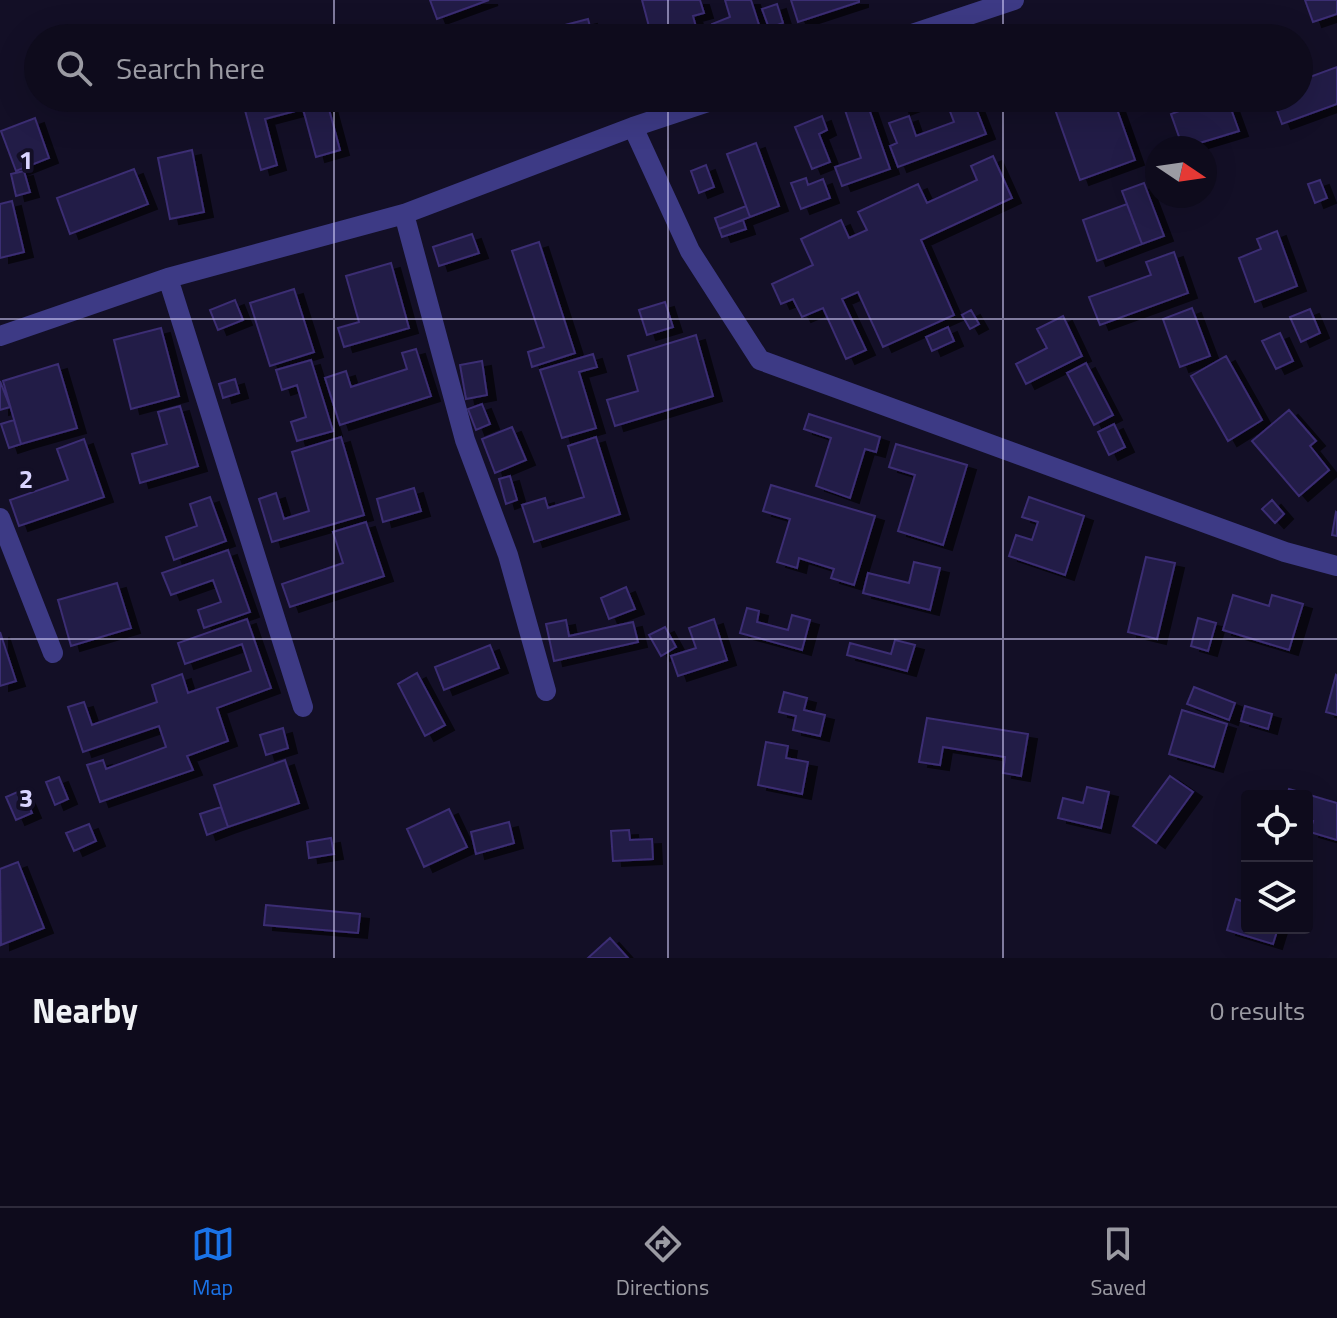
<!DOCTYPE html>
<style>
body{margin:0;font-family:"Titillium Web",sans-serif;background:#1c1929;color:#f1f3f6}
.controls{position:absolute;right:24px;bottom:24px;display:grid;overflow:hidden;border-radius:8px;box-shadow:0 8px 32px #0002}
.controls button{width:72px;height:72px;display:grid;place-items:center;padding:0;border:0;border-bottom:2px solid #2e2b3b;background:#0e0b1c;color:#f1f3f6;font:40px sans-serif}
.compass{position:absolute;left:1145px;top:136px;width:72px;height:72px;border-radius:50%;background:#0e0b1c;box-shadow:0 8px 32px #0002;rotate:103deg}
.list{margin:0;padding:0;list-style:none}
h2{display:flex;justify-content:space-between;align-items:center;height:104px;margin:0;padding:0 32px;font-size:34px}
h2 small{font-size:26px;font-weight:400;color:#9b9ba3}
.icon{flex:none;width:44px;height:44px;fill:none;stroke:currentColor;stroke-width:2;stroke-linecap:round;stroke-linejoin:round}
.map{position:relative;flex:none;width:1337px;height:958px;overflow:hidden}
.search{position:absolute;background:#0e0b1c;box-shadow:0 8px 32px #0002;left:24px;right:24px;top:24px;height:88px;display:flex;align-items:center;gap:20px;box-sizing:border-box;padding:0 28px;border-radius:44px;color:#9b9ba3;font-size:30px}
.sheet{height:248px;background:#0e0b1c}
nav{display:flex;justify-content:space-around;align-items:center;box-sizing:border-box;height:112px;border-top:2px solid #2e2b3b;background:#0e0b1c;font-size:22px;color:#9b9ba3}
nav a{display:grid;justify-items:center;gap:4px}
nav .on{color:#1a73e8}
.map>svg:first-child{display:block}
.building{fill:#241b47;stroke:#3b2d73;stroke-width:2;filter:url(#shadow)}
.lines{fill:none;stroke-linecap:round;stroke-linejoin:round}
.minor{stroke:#3d3a85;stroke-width:20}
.grid{fill:none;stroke:#d9d4ff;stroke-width:2;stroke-opacity:0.55}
.grid-label{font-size:26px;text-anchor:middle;font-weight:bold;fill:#d9d4ff;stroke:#130f26;stroke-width:8;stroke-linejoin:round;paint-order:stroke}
</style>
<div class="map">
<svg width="1337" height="958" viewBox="0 0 1337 958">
<defs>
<filter id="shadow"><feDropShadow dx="9" dy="5" stdDeviation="0" flood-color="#0009"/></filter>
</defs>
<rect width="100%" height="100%" fill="#130f26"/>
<path class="building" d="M430 0H489L437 19Z
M642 0H700L704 13 693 16 699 38H652Z
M725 0H751L761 31 739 38H716L712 24 730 17Z
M791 0H859V2L798 22Z
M1305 0H1337V14L1313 22Z
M777 4 783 23 769 28 762 9Z
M588 19 593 38H568L565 25Z
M565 25 568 38H554L552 28Z
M1088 31 1091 38H1069Z
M479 32 481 38H460Z
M1337 67V104L1282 124 1273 100 1299 98V81Z
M326 98 340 150 316 157 303 109 265 119 277 165 261 170 242 99Z
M897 98H933L901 110Z
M945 98H972L986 134 898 167 890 146 897 143 889 123 909 116 916 136 954 122Z
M1051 98H1113L1135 160 1080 180Z
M1193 98H1227L1239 131 1183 148 1171 114 1196 105Z
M867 103 890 169 842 186 835 167 861 158 845 110Z
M822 116 827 130 819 134 830 162 812 169 795 127Z
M35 118 49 158 16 171 1 131Z
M756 143 779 206 750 217 727 154Z
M192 150 204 212 170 219 158 158Z
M993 156 1012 198 921 240 954 315 883 347 858 292 842 299 866 350 846 359 823 308 802 317 793 299 781 304 772 284 813 265 801 239 841 220 849 238 867 230 858 212 918 184 927 203 977 180 971 166Z
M706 165 714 187 699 193 691 171Z
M134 169 148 204 70 234 57 198Z
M24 171 30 192 16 196 11 174Z
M806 178 808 185 823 179 830 198 801 209 791 183Z
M1320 180 1327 198 1315 203 1308 184Z
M1144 183 1164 236 1142 244 1122 191Z
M12 201 24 252 0 258V204Z
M1127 204 1142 244 1097 261 1083 220Z
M746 206 750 217 719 229 715 218Z
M743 220 746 229 722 237 719 229Z
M1277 231 1297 286 1255 302 1239 258 1261 249 1257 239Z
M472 234 479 253 439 266 433 247Z
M539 242 575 353 532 367 528 352 544 347 512 251Z
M1174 252 1188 293 1100 325 1089 297 1151 275 1146 262Z
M391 263 409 328 344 347 338 328 359 322 346 276Z
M294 289 314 352 270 366 250 303Z
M235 300 243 320 218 330 210 310Z
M665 302 673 327 647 335 639 310Z
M1192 308 1210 356 1180 367 1163 319Z
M1310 309 1320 333 1301 342 1290 317Z
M971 310 979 324 970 329 962 315Z
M1063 316 1082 356 1026 384 1016 364 1047 348 1037 329Z
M948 327 954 341 932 351 926 337Z
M161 328 179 396 131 409 114 340Z
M1280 333 1293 361 1276 369 1262 341Z
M696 335 713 396 615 426 607 400 638 391 628 356Z
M416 349 431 396 340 425 325 378 346 371 351 387 407 369 402 353Z
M593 354 597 367 579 372 596 428 562 438 540 370Z
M1226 356 1262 420 1228 441 1191 376Z
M311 360 333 431 297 441 291 422 306 417 297 385 282 390 276 370Z
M482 361 487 395 466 399 460 365Z
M1086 363 1113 415 1094 425 1067 373Z
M58 364 77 428 21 444 3 381Z
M235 379 239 393 223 398 219 384Z
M0 381 10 407 0 410Z
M482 404 490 424 476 430 468 409Z
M180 406 198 466 140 483 132 454 167 444 158 412Z
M1289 410 1316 441 1310 446 1329 470 1299 496 1252 441Z
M809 414 880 437 876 452 865 449 850 498 816 486 831 438 804 429Z
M14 420 21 444 9 448 1 424Z
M1114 424 1125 447 1109 455 1098 432Z
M512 427 526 460 495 473 482 439Z
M341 437 364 515 272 542 259 499 276 493 284 519 309 511 292 452Z
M596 437 620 514 534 542 522 505 545 498 548 508 584 497 568 446Z
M84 439 104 497 19 526 10 500 68 480 57 449Z
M896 444 967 465 943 545 898 531 915 475 889 467Z
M510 476 517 500 506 504 499 479Z
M771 485 875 516 854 585 831 578 834 569 799 558 797 568 777 562 790 519 763 511Z
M414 488 421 511 383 522 377 499Z
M210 497 226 541 174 560 166 537 197 526 190 504Z
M1029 497 1084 516 1065 575 1009 556 1016 535 1032 540 1038 522 1022 517Z
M1272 500 1284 514 1275 523 1262 509Z
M1336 512 1337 513V536L1332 535Z
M366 522 384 576 290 607 282 584 343 563 333 532Z
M228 550 250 612 204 628 198 610 221 602 213 580 171 595 162 573Z
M1146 557 1175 563 1157 639 1128 632Z
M914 562 940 568 930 610 863 593 868 573 909 583Z
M117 583 131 628 71 646 58 600Z
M626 587 635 609 609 619 601 598Z
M1233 595 1269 606 1272 595 1303 604 1289 650 1223 630Z
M747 608 759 611 757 622 788 630 792 615 810 620 802 650 740 633Z
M1198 618 1216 623 1208 651 1191 646Z
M247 619 271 688 217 708 228 741 187 756 193 770 100 802 87 765 103 760 106 769 166 747 159 726 83 752 68 707 84 702 92 725 157 702 152 685 182 674 188 693 251 671 242 644 185 664 178 643Z
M714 619 727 660 678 676 671 656 696 648 689 628Z
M566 620 569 636 633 622 638 642 554 661 546 624Z
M665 627 676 647 661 656 649 635Z
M0 632 16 681 0 686Z
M895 640 915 645 907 671 847 655 850 643 891 654Z
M490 645 499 668 444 690 435 667Z
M417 673 445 725 425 736 398 684Z
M1336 675 1337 676V715L1326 712Z
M1194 687 1235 703 1229 720 1187 704Z
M784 692 807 698 804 710 825 715 820 736 793 730 796 716 779 712Z
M1245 706 1272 714 1268 729 1241 721Z
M1182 710 1227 724 1214 767 1169 754Z
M927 718 1028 734 1021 776 1003 773 1005 757 943 747 940 765 919 762Z
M283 728 288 748 266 755 260 735Z
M766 742 788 746 786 758 808 762 802 794 758 785Z
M285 760 299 803 228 827 214 785Z
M1170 776 1193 792 1156 843 1133 826Z
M59 777 68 799 55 805 46 782Z
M1087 787 1109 792 1101 828 1058 818 1063 798 1083 803Z
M1289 789 1337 803V840L1310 832 1313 821 1307 819V796H1287Z
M22 790 32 813 16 820 6 797Z
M221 807 228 827 207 835 200 814Z
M449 809 467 847 424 867 407 829Z
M509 822 514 843 476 854 471 832Z
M89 824 96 841 74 851 66 833Z
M629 830 630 840 652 839 653 859 613 861 611 831Z
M331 838 334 854 309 858 307 842Z
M18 862 44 928 1 945 0 869Z
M1236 899 1247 903V928H1278L1273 944 1227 930Z
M266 905 360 914 358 933 264 925Z
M610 938 628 958H588Z"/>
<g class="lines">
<path class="minor" d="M900 38 1014 0
M633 127 690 251 760 360 1285 552 1337 566
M404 214 465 440 508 555 546 691
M168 278 303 707
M0 336 168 278 404 214 633 127 720 98
M0 518 53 653"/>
</g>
<path class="grid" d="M334 0V38M668 0V38M1003 0V38M334 98V958M668 98V958M1003 98V958M0 319H1337M0 639H1337"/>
<g class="grid-label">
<text x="26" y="169">1</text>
<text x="26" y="488">2</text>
<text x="26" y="807">3</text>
</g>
</svg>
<div class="controls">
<button><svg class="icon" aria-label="locate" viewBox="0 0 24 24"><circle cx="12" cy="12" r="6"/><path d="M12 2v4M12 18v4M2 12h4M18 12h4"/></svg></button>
<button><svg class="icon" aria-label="layers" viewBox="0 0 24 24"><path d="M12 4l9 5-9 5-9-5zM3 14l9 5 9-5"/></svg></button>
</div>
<svg class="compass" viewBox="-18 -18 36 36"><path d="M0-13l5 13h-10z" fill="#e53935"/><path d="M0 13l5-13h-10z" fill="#9b9ba3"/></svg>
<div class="search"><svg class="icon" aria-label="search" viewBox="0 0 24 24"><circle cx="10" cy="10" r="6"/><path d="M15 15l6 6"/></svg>Search here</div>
</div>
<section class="sheet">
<h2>Nearby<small>0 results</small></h2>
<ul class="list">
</ul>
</section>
<nav>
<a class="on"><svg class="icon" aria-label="map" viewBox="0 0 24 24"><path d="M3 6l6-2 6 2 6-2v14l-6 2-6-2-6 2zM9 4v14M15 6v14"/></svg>Map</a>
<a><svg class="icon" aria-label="directions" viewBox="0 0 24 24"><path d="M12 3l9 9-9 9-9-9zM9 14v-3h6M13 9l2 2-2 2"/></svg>Directions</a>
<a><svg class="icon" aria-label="saved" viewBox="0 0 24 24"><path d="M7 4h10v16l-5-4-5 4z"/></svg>Saved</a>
</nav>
